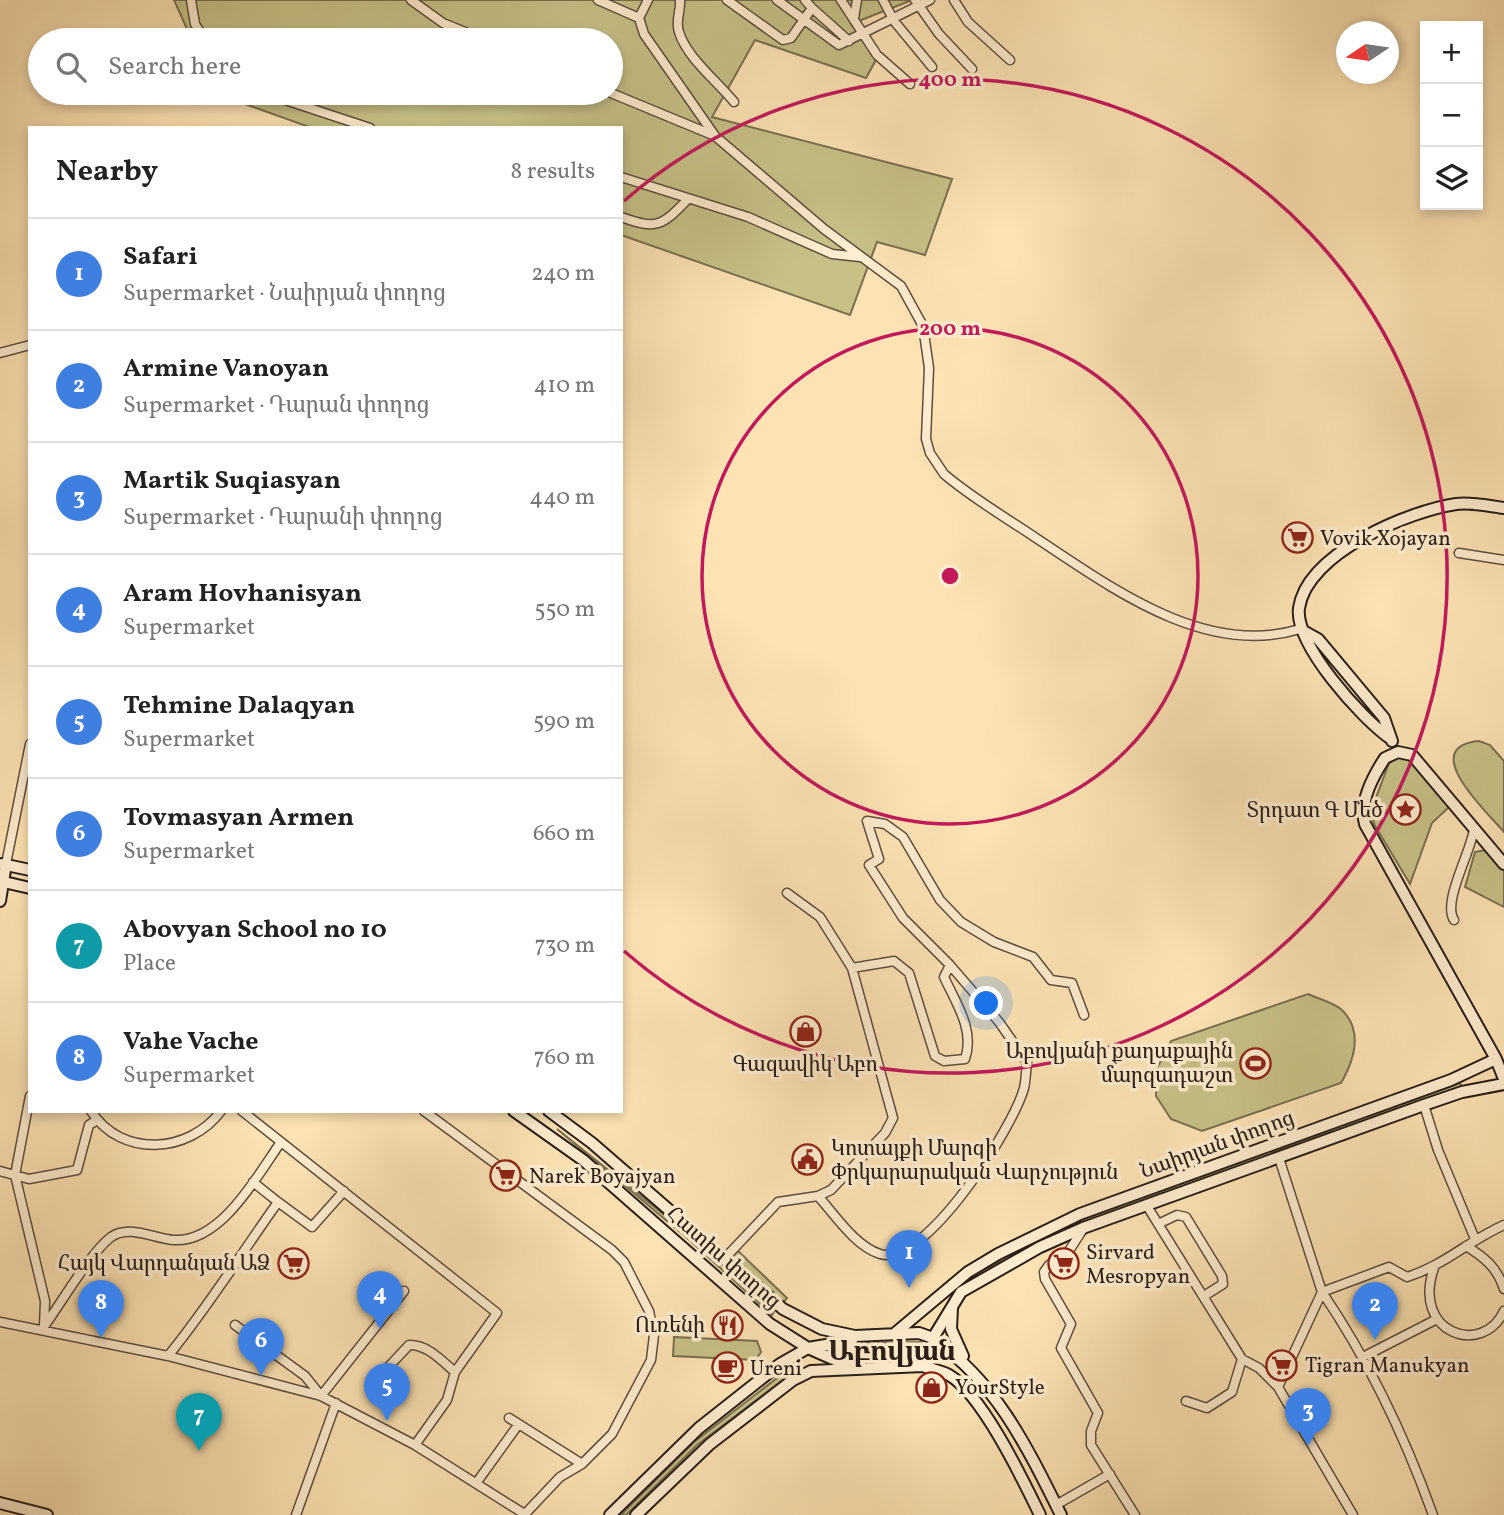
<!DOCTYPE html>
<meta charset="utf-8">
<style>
body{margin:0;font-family:Vollkorn,"Noto Serif Armenian",serif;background:#f6f6f6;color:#222}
.controls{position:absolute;right:21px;top:21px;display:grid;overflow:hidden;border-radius:0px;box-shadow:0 4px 10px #0003}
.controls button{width:63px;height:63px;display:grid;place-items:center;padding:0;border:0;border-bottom:2px solid #e0e0e0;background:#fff;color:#222;font:35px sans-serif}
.compass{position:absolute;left:1336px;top:21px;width:63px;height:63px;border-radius:50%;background:#fff;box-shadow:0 4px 10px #0003;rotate:257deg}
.you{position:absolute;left:987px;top:1004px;width:24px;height:24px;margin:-18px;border:5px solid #fff;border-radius:50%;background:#1a73e8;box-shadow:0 0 0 10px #1a73e833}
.badge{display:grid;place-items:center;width:46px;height:46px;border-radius:50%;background:#7c3aed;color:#fff;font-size:23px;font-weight:700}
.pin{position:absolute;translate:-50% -58px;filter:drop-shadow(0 2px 4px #0008)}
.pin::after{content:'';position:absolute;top:37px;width:24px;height:21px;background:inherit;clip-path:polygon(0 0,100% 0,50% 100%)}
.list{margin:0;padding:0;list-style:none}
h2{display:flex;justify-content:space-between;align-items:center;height:91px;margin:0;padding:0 28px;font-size:30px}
h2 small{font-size:23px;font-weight:400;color:#767676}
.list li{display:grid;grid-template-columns:46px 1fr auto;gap:21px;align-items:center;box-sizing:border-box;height:112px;padding:0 28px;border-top:2px solid #e0e0e0}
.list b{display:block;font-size:26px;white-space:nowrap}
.list p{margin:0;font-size:23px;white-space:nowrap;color:#767676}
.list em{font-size:23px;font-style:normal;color:#767676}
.icon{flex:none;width:38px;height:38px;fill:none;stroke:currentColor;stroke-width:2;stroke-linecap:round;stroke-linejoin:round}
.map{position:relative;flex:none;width:1504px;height:1515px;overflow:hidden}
.search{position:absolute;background:#fff;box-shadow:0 4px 10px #0003;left:28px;top:28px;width:595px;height:77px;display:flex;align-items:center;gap:18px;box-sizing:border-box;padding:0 24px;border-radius:38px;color:#767676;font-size:26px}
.panel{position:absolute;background:#fff;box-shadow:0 4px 10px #0003;left:28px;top:126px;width:595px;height:987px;border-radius:0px}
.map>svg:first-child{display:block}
.green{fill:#c7c188;stroke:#786f50;stroke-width:2}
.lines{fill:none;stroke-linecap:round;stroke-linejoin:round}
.street-casing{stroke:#5d4e3f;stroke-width:11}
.secondary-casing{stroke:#281d18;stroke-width:14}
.street{stroke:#feedce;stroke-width:8}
.secondary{stroke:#feedce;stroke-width:10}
.ring{fill:none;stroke:#c2185b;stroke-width:3.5}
.labels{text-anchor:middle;stroke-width:7;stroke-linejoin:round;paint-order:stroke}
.poi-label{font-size:21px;fill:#281d18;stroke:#feedce;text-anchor:start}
.street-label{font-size:21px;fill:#281d18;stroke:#feedce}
.district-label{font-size:28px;font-weight:bold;fill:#281d18;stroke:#feedce}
.centre{fill:#c2185b;stroke:#feedce;stroke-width:3.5}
.ring-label{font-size:21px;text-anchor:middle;font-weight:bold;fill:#c2185b;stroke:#feedce;stroke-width:7;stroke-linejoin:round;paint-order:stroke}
</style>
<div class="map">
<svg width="1504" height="1515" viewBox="0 0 1504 1515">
<rect width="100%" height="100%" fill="#fde3b4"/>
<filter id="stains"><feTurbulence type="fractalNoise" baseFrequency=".00286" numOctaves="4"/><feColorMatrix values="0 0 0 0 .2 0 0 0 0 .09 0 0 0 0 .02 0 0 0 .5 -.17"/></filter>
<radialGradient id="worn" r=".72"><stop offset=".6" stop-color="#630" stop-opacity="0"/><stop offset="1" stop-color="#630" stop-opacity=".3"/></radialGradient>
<path class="green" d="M174 0H912L851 24 877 58 866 78 755 40 712 117 952 179 925 255 877 242 850 315 621 235V128H312L214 93H611V40H192Z
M1479 741 1490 745 1504 761V832C1488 813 1416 747 1479 741Z
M1399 756 1409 759 1449 807 1432 823 1410 884 1374 824 1371 811 1389 763Z
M1485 850 1504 870V907L1465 887 1475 852Z
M1308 994C1318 999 1336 1003 1343 1011 1364 1033 1353 1062 1341 1083L1202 1131 1171 1119 1156 1096V1070L1171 1041Z
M1460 1083 1462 1087 1088 1221 974 1274 1030 1243 1086 1218Z
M557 1129 687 1233 774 1312 772 1315 686 1237Z
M737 1250 787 1298 782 1304 731 1256Z
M674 1337 757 1341 761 1352 756 1360 673 1356Z
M921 1342 926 1351 920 1358 862 1359 857 1353 862 1343Z
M781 1375 784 1379 697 1445 626 1515H621L694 1442Z"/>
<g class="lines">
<defs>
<path id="street" d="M191 0 195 24 205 40
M411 0 443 23 485 40
M598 0 639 18
M648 0 639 18 644 34 715 136 824 229 901 286 923 326 929 368 926 439 930 453 944 474C972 498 1005 517 1036 538 1112 588 1205 658 1300 629
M680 0C681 11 675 21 679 32 687 58 717 81 734 102
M727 0 783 40 791 38 812 8 849 41
M777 0 839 45 930 0
M805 0 812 8
M841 0 877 55 910 84
M883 0 894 21 932 67
M915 0 939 34 972 69
M954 0 968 22 1010 60
M854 18 857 0
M264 93 370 128
M611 93 715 136
M621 177 748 217 832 254 860 257
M621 217C657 230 662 226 688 199
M0 353 30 345
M1459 553 1504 560
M6 864 30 744
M1454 920C1442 902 1471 852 1474 829
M852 968 894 961 909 973 935 1056 944 1061 965 1059C975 1030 956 1003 944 977L950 965
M30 1096 15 1175 45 1301 44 1326
M1424 1105 1438 1150 1475 1239
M91 1111C121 1158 189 1154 221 1111
M242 1111 497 1313 455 1372
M424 1111 612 1250 624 1262 649 1311 654 1335 651 1360 612 1434 582 1464 560 1477 525 1514
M1279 1158 1322 1292 1278 1387 1353 1515
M0 1171 29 1179 77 1170 89 1125 97 1120
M818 1196C835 1215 855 1246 880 1254 925 1268 1014 1126 1024 1088 1026 1080 1026 1070 1027 1062L999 1022 950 965 903 918 869 865 879 859 867 821 885 824 903 837 940 900 961 922 994 942 1033 957 1051 980 1072 983 1084 1015
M278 1202 312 1227 344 1191
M1147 1206 1242 1359 1232 1392 1207 1408 1186 1401
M1158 1224 1177 1215 1186 1217 1222 1276 1223 1284 1204 1296
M1083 1229 1067 1254 1049 1265 1044 1272 1045 1279 1071 1324 1061 1348 1098 1413 1091 1431V1445L1135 1515
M1466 1246C1484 1257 1497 1267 1504 1289
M725 1258 778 1202 818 1196 831 1190 885 1133 893 1118 852 968 820 917 787 893
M1434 1268C1411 1334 1483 1357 1504 1311
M0 1322 168 1356 321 1396 415 1445 526 1515
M235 1325 305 1376 321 1396 404 1291
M43 1328C60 1305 90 1253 111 1237 129 1224 155 1239 174 1240 221 1243 257 1176 281 1142
M168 1356C208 1307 241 1254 278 1202L253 1182
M1363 1357 1437 1319
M1242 1359 1259 1368 1278 1387
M380 1376 409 1345C427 1344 442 1361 455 1372L447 1400 415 1445
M509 1418 582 1464
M477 1482 518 1425
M1056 1505 1110 1474
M296 1515 336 1403
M1433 1515C1405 1437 1369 1361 1322 1292L1389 1267 1407 1277C1445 1265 1468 1241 1504 1225"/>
<path id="secondary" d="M1300 629 1318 639 1384 718 1392 741
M1391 739C1362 719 1294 644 1299 608 1307 553 1409 511 1456 504 1472 502 1488 506 1504 508
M2 864 30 870
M1504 864 1412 755 1398 752 1385 758C1373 776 1359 802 1365 824L1496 1059 1504 1079
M0 881 30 888
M0 901 6 864
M514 1111 583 1160 770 1324 808 1348 851 1367
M549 1111 592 1143 783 1309 822 1329 855 1336 919 1333 933 1338
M952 1308 951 1329 963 1356
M894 1334 968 1272 998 1254 1080 1214 1451 1080 1496 1059
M853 1338 848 1349 855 1367
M933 1338 961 1292 1040 1247 1083 1228 1424 1105 1462 1092 1504 1084
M935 1341C996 1381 1029 1451 1061 1515
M923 1366C931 1369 941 1371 949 1375 982 1394 1023 1480 1040 1515
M0 1503 47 1515
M610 1515 699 1428 780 1364 808 1348 850 1341
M636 1515 710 1444 793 1380 811 1371 923 1366 935 1354 933 1338"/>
</defs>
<use href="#street" class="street-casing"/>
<use href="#secondary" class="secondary-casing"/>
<use href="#street" class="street"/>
<use href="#secondary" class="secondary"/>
</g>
<g class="ring">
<circle cx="950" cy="576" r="248"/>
<path d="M624 201A497 497 0 1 1 624 951"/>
</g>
<defs>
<symbol id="supermarket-ring" viewBox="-11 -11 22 22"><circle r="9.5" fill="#feedce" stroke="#8f2418" stroke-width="1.5"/><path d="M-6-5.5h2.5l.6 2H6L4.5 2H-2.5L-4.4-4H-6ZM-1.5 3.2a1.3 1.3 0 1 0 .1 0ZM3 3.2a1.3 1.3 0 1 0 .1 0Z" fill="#8f2418"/></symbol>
<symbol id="sight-ring" viewBox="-11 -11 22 22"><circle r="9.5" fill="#feedce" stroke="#8f2418" stroke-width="1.5"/><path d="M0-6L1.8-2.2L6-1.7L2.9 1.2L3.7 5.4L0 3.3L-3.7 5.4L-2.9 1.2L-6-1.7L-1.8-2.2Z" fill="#8f2418"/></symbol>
<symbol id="shop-ring" viewBox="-11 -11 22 22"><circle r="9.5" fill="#feedce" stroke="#8f2418" stroke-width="1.5"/><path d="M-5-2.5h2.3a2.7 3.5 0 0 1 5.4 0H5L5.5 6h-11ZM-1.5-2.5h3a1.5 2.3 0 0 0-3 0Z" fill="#8f2418"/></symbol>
<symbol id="stadium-ring" viewBox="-11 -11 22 22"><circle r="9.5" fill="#feedce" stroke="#8f2418" stroke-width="1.5"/><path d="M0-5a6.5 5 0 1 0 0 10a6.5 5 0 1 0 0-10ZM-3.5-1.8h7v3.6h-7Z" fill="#8f2418"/></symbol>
<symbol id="civic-ring" viewBox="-11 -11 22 22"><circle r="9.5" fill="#feedce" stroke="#8f2418" stroke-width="1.5"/><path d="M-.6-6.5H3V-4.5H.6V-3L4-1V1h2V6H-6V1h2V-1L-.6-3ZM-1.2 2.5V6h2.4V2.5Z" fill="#8f2418"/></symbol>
<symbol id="restaurant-ring" viewBox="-11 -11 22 22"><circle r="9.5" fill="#feedce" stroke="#8f2418" stroke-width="1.5"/><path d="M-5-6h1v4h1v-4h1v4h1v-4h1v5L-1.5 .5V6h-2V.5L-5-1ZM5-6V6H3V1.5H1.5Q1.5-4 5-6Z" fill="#8f2418"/></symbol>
<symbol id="cafe-ring" viewBox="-11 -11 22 22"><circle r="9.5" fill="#feedce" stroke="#8f2418" stroke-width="1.5"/><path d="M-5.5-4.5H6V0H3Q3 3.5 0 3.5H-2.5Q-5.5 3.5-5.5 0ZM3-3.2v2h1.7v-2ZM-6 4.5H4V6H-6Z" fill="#8f2418"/></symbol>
</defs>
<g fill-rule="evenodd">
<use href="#supermarket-ring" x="1280" y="520" width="35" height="35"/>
<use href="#sight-ring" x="1388" y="792" width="35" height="35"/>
<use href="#shop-ring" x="788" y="1014" width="35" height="35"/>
<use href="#stadium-ring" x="1238" y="1046" width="35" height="35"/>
<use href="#civic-ring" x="790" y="1142" width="35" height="35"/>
<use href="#supermarket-ring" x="488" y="1158" width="35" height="35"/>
<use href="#supermarket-ring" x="276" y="1246" width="35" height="35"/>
<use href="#supermarket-ring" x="1046" y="1246" width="35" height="35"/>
<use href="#restaurant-ring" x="710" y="1308" width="35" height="35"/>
<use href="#supermarket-ring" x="1264" y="1348" width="35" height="35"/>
<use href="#cafe-ring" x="710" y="1350" width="35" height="35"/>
<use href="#shop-ring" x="914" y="1370" width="35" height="35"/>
</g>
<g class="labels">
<g class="poi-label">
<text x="1320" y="545">Vovik Xojayan</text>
<text x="1383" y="817" text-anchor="end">Տրդատ Գ Մեծ</text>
<text x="1233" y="1058" text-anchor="end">Աբովյանի քաղաքային<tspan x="1233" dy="24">մարզադաշտ</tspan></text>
<text x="805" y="1071" text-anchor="middle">Գազավիկ Աբո</text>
<text x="831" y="1155">Կոտայքի Մարզի<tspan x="831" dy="24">Փրկարարական Վարչություն</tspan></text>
<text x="529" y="1183">Narek Boyajyan</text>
<text x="1086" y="1259">Sirvard<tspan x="1086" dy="24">Mesropyan</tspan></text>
<text x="270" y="1270" text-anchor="end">Հայկ Վարդանյան ԱՁ</text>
<text x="705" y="1332" text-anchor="end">Ուռենի</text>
<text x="1305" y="1372">Tigran Manukyan</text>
<text x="750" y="1375">Ureni</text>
<text x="955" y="1394">YourStyle</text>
</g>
<g class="street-label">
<text transform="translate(1217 1144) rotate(-20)" y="7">Նաիրյան փողոց</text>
<text transform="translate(724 1257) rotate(41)" y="7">Հատիս փողոց</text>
</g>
<g class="district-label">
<text x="892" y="1360">Աբովյան</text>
</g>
</g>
<circle cx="950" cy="576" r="10" class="centre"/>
<g class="ring-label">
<text x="950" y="86">400 m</text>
<text x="950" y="335">200 m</text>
</g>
<rect width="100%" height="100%" filter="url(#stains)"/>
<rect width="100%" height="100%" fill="url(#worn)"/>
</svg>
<div class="controls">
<button>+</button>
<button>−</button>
<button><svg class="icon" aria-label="layers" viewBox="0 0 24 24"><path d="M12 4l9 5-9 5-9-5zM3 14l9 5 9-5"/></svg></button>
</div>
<svg class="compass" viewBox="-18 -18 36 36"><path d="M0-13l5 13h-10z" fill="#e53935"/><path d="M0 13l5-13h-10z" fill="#767676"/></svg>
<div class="you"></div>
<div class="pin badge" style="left:909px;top:1288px;background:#3f7fe0">1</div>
<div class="pin badge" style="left:1375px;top:1340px;background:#3f7fe0">2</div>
<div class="pin badge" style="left:1308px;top:1446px;background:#3f7fe0">3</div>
<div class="pin badge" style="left:380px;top:1329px;background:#3f7fe0">4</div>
<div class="pin badge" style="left:387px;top:1421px;background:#3f7fe0">5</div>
<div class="pin badge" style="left:261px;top:1376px;background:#3f7fe0">6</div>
<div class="pin badge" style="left:199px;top:1451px;background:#0f9aa8">7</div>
<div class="pin badge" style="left:101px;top:1338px;background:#3f7fe0">8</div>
<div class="search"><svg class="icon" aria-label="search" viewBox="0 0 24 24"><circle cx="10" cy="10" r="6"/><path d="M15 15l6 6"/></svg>Search here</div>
<section class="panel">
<h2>Nearby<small>8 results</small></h2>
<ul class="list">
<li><span class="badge" style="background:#3f7fe0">1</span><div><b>Safari</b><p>Supermarket · Նաիրյան փողոց</p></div><em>240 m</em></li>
<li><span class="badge" style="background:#3f7fe0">2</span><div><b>Armine Vanoyan</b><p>Supermarket · Դարան փողոց</p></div><em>410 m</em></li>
<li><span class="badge" style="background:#3f7fe0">3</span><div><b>Martik Suqiasyan</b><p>Supermarket · Դարանի փողոց</p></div><em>440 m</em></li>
<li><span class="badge" style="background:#3f7fe0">4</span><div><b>Aram Hovhanisyan</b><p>Supermarket</p></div><em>550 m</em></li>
<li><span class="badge" style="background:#3f7fe0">5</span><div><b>Tehmine Dalaqyan</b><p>Supermarket</p></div><em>590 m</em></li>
<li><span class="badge" style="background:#3f7fe0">6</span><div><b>Tovmasyan Armen</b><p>Supermarket</p></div><em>660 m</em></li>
<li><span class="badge" style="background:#0f9aa8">7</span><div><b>Abovyan School no 10</b><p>Place</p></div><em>730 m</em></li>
<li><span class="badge" style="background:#3f7fe0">8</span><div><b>Vahe Vache</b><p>Supermarket</p></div><em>760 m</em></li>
</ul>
</section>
</div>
